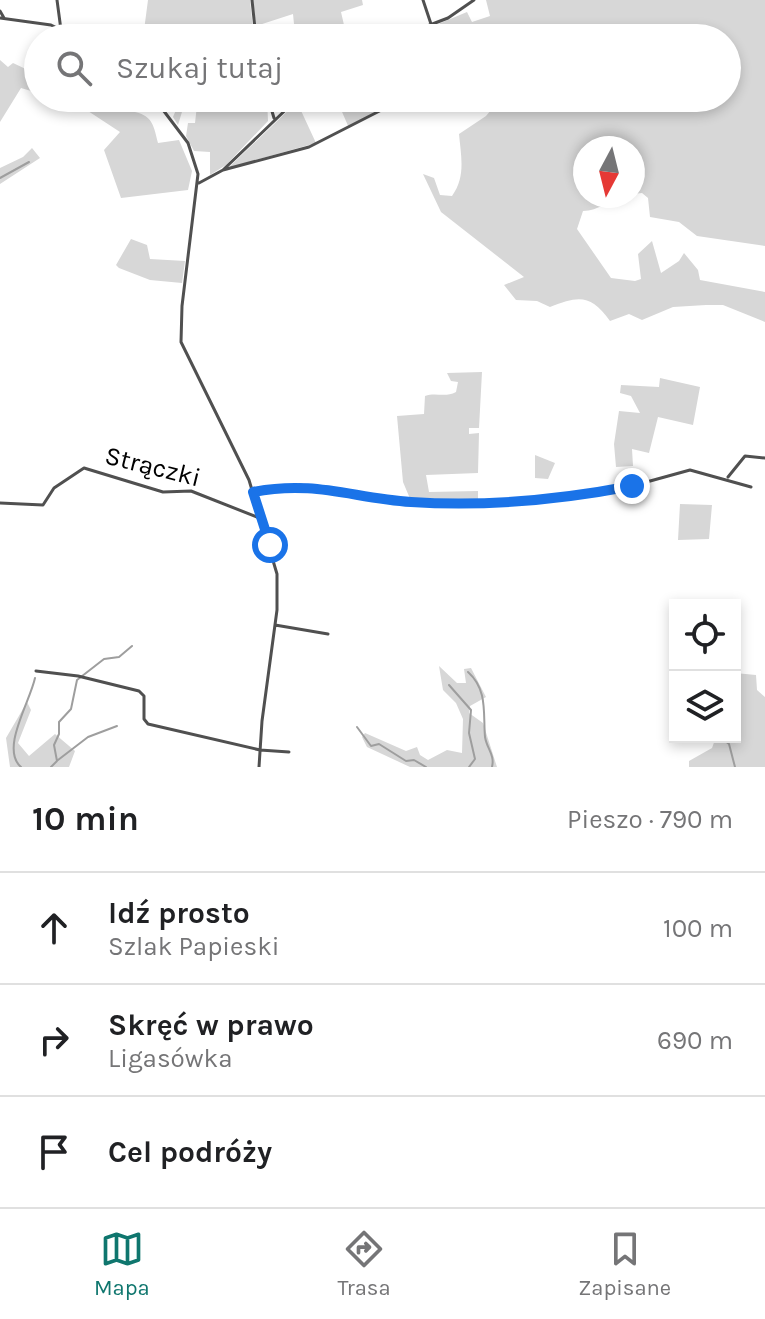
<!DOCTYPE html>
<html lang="pl">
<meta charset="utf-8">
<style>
body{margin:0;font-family:Karla,sans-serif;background:#f6f6f6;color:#202124}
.controls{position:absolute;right:24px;bottom:24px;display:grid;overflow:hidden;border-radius:0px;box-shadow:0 4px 12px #0003}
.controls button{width:72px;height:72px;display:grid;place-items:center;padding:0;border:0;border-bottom:2px solid #e0e0e0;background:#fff;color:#202124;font:40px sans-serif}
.compass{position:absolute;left:573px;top:136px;width:72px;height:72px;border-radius:50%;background:#fff;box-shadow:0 4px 12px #0003;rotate:187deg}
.stop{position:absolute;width:24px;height:24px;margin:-18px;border:6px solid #1a73e8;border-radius:50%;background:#fff}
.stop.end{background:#1a73e8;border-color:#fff;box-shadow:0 2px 8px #0008}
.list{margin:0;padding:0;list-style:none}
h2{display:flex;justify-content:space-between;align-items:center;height:104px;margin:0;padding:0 32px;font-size:34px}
h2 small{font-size:26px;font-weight:400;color:#757577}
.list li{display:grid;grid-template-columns:52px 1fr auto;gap:24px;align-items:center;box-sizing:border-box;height:112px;padding:0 32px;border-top:2px solid #e0e0e0}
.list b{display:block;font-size:30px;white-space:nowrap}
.list p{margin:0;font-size:26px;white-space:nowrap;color:#757577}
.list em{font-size:26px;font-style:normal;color:#757577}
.icon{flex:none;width:44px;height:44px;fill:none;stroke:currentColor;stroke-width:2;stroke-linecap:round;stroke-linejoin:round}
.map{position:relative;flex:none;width:765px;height:767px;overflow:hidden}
.search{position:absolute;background:#fff;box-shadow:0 4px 12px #0003;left:24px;right:24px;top:24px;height:88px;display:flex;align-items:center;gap:20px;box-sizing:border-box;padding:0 28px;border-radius:44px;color:#757577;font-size:30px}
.sheet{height:440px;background:#fff}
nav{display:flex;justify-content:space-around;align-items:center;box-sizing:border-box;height:112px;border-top:2px solid #e0e0e0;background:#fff;font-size:22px;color:#757577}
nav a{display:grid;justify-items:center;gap:4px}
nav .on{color:#0f766e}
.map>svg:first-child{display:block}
.green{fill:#d7d7d7}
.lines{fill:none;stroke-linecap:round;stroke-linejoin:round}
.stream{stroke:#9e9e9e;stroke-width:2}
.minor{stroke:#505050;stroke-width:3}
.route{stroke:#1a73e8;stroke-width:10}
.labels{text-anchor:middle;stroke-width:6;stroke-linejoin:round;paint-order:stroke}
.street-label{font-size:26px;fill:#000;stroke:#fff}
</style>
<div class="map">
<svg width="765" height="767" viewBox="0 0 765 767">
<rect width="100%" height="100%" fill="#fff"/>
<path class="green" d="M148 0H250L254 38H143Z
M253 0H362L363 5 341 12 347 38H258L294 24 293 14 256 26Z
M486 0H765V246L697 236 679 222 650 217 648 198 642 193 633 194V148H585V196H624C608 200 599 211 583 211L577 229 611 278 635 281 641 279 638 254 652 241 661 273 679 261 684 253 698 270 700 280 765 292V322L723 305H706L673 307 642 320 629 314 610 321C591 295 580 295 550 307L537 301 516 300 504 285 524 277 441 212 423 174 434 178 440 195 452 196C466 177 461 156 459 134L486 116 501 98H727V38H435L431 27 467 12 472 22 490 16Z
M0 60 8 67 13 63 30 71 38 62V93L21 88 0 122Z
M98 98H133L129 103 135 112C153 116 154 127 158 143L179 140 192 171 188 190 121 198 104 150 120 132 88 111Z
M181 98H267L268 121 226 165 210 175V152L194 151 186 136 188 123H195L197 105 185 102 178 125 173 117Z
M336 98H376L381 109 349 128Z
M297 102 316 143 228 168Z
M32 148 40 158 0 184V168L23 157Z
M131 239 147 245 150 259 185 261 182 283 150 280 119 268 116 265Z
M482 372 479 428H469V434L479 433 478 473 426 475 429 492 478 491V501H411L403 482 397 416 424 414 425 396C436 392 445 398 456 392L458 382 451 381 447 373Z
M660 378 700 387 693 425 658 417 649 453 632 449 633 466 616 467 614 444 619 411 640 413 631 396 620 393 621 385 659 387Z
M535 455 555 463 548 479 535 478Z
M680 504 712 505 709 539 678 540Z
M439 666 457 683H466L464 669 471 668 486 697 470 706 469 713 483 723 497 767H410L367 747 362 737 365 733 406 751 417 747 420 755 428 760 447 750 462 753 463 719 456 703 443 690Z
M735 673 756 675 757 690 765 697V767H689V761L712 748 716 737H735Z
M27 702 31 710 18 743 29 756 55 734 75 751 69 767H10L6 738Z"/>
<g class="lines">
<path class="stream" d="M0 178 29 162
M468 672C488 690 483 713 485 737 487 749 495 755 492 767
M449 685 471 710 469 733 475 759 469 767
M357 727 371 746 379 744 406 761 414 760 426 767
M720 737 729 744 735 767
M58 760 88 737 117 726
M21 767C0 749 30 702 35 678
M51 767 57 761 54 745 59 734V722L71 709 77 680 104 659 119 657 132 646"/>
<path class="minor" d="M57 0 61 30 69 38
M252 0 256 38
M423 0 431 24
M0 11 4 18
M0 18 51 25 61 30
M433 24 437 38
M396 38 448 18 474 0
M154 98 188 143 198 174 182 306 181 342 249 480 277 574V610L262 721 259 767
M268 98 274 118
M223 170 309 147 405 98
M199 183 223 170 298 98
M728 477 745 456 765 458
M253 492 300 485 402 501 531 503 632 486 690 470 751 487
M0 503 43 505 54 488 84 468 163 492 191 491 262 519
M275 625 328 634
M36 671 78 676 139 691 144 696V719L148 724 260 750 289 752"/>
</g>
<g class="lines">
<path class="route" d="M270 545 253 492C315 480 352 498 411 502 486 507 559 500 632 486"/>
</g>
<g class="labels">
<g class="street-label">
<text transform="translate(153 466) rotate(14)" y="9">Strączki</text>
</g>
</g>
</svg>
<div class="controls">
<button><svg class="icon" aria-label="locate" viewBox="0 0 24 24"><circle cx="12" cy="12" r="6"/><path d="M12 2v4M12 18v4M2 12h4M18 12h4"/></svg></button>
<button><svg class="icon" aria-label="layers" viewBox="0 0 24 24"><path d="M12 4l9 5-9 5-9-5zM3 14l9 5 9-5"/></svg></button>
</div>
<svg class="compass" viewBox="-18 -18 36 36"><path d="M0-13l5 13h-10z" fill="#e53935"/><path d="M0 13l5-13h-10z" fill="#757577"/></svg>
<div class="stop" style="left:270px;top:545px"></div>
<div class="stop end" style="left:632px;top:486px"></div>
<div class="search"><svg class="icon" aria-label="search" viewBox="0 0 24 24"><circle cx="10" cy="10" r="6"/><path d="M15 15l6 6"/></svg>Szukaj tutaj</div>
</div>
<section class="sheet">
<h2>10 min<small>Pieszo · 790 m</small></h2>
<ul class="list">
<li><svg class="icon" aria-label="ahead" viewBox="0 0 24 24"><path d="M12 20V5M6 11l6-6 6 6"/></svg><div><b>Idź prosto</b><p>Szlak Papieski</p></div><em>100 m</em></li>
<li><svg class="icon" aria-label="right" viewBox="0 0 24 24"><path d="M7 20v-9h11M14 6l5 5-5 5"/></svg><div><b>Skręć w prawo</b><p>Ligasówka</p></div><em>690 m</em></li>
<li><svg class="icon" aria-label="arrive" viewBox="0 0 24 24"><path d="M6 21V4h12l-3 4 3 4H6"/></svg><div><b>Cel podróży</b></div></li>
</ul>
</section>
<nav>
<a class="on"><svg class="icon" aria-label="map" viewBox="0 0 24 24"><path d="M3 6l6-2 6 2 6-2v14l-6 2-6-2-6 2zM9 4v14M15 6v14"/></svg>Mapa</a>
<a><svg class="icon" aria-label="directions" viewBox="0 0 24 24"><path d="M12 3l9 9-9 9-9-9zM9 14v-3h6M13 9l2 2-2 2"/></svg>Trasa</a>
<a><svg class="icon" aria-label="saved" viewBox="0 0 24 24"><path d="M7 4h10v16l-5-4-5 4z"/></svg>Zapisane</a>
</nav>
